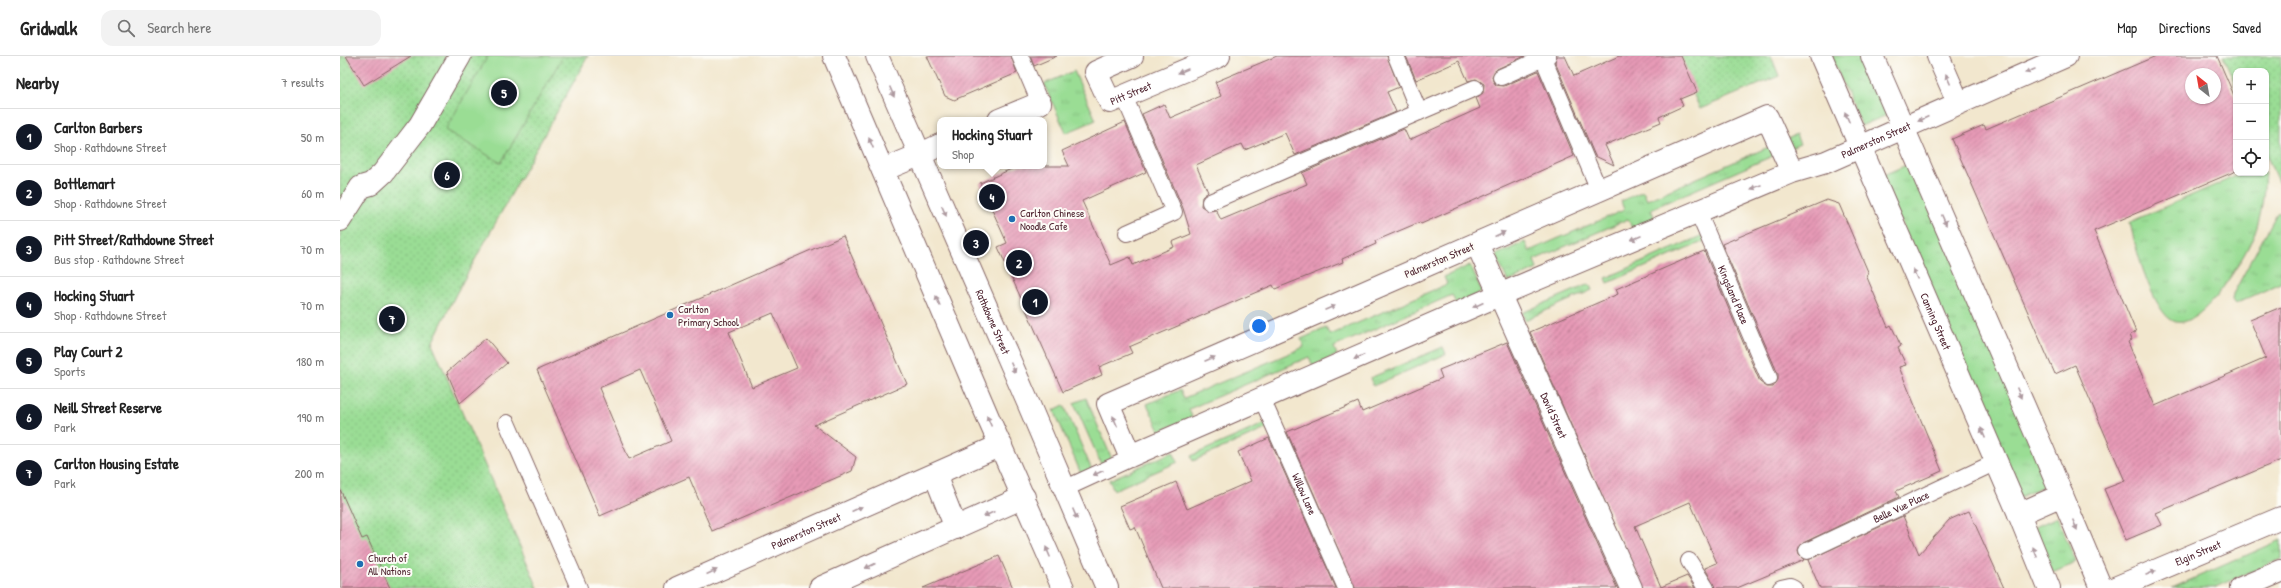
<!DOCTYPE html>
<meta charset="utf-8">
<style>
body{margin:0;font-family:"Patrick Hand",sans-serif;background:#f2f2f2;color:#222}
.controls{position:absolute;right:12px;top:12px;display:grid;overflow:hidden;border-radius:8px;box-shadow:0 1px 3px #0004}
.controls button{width:36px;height:36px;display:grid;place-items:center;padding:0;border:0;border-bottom:1px solid #e0e0e0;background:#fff;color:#222;font:20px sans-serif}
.compass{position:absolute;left:1845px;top:12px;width:36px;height:36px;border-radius:50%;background:#fff;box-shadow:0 1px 3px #0004;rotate:329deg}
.you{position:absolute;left:919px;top:270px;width:14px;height:14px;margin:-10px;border:3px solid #fff;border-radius:50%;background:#1a73e8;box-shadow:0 0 0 6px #1a73e833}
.badge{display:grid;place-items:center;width:26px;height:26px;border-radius:50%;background:#111827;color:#fff;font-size:13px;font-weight:700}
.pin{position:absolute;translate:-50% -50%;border:2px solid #fff;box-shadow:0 1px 4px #0006}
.popup{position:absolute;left:597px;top:61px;width:110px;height:52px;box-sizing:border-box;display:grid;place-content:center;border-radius:8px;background:#fff;filter:drop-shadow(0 1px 3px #0005);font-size:13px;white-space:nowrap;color:#767676}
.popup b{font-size:15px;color:#222}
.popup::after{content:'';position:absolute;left:50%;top:100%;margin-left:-8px;border:8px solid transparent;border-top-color:#fff}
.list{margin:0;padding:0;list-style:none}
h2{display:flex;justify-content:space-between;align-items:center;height:52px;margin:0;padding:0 16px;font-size:17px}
h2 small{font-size:13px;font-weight:400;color:#767676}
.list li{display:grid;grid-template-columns:26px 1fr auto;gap:12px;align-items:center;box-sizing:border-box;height:56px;padding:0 16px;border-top:1px solid #e0e0e0}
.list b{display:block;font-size:15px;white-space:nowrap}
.list p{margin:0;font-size:13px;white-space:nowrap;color:#767676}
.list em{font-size:13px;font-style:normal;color:#767676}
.icon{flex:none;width:22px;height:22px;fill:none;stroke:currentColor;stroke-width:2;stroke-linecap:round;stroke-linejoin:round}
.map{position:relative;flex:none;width:1941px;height:532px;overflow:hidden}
header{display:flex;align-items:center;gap:24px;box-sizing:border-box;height:56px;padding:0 20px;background:#fff;border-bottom:1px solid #e0e0e0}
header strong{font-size:19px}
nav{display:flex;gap:22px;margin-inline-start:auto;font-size:14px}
.search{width:280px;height:36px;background:#f2f2f2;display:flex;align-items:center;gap:10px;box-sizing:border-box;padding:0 14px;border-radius:12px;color:#767676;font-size:15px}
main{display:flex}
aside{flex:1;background:#fff}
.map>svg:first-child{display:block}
.grass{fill:url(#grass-tufts);stroke:#727e60}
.park{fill:url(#park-dots);stroke:#727e60}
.pitch{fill:#9add94;stroke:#727e60}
.building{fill:url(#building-hatch);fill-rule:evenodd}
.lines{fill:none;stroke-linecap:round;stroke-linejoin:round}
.lane-casing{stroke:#856564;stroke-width:18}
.street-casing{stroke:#856564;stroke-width:24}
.secondary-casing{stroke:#856564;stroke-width:24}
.lane{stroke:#fff;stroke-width:16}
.street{stroke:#fff;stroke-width:22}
.secondary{stroke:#fff;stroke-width:22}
.oneway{fill:#ae9aa0}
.poi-dot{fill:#1f6fb2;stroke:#fdfcf7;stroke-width:1.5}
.labels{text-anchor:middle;stroke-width:4;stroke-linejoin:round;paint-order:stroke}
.street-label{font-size:11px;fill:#4a1f2b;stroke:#fdfcf7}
.poi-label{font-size:11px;fill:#4a1f2b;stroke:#fdfcf7;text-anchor:start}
</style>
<header>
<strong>Gridwalk</strong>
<div class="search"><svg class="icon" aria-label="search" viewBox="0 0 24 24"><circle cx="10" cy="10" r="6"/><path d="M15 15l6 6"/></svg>Search here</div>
<nav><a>Map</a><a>Directions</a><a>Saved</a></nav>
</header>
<main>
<aside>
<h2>Nearby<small>7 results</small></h2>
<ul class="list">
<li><span class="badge">1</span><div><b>Carlton Barbers</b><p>Shop · Rathdowne Street</p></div><em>50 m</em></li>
<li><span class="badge">2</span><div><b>Bottlemart</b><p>Shop · Rathdowne Street</p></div><em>60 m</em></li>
<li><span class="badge">3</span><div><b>Pitt Street/Rathdowne Street</b><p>Bus stop · Rathdowne Street</p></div><em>70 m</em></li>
<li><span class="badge">4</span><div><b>Hocking Stuart</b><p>Shop · Rathdowne Street</p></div><em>70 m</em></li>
<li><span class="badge">5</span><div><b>Play Court 2</b><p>Sports</p></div><em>180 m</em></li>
<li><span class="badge">6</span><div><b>Neill Street Reserve</b><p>Park</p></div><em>190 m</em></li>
<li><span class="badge">7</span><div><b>Carlton Housing Estate</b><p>Park</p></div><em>200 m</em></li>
</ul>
</aside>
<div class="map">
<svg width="1941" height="532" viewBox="0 0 1941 532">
<defs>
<pattern id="grass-tufts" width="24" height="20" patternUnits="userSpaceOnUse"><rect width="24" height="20" fill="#9add94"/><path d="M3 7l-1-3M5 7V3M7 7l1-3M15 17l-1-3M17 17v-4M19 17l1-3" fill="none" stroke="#86bd80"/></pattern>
<pattern id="park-dots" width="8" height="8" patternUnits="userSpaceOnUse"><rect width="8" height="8" fill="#9add94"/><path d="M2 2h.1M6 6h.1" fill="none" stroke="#86bd80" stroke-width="1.8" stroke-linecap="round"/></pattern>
<pattern id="building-hatch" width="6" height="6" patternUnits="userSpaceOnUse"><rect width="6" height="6" fill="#e69ab6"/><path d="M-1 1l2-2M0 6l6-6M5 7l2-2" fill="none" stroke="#bc7d94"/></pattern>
</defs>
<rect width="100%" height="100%" fill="#fdfcf7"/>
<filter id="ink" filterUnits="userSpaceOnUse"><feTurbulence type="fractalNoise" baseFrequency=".025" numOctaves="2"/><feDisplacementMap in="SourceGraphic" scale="8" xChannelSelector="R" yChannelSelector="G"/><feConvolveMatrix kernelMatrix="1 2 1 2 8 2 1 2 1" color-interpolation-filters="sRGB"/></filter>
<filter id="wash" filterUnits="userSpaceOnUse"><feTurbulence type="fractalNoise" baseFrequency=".012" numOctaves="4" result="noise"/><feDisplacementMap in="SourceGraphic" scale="16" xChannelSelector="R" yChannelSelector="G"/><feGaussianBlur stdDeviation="0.9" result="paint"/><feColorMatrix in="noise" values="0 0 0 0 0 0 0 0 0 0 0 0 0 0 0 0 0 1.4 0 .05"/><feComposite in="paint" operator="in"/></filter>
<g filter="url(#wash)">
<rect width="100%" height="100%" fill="#f2e7ce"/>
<path class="grass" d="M1491 0H1521L1547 59 1521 70Z
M734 15 756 64 726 77 704 28Z
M1456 79 1460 88 1311 153 1315 163 1292 172 1288 163 1194 204 1197 213 1168 226 1156 199 1185 186 1189 195 1284 154 1281 145 1303 135 1307 144Z
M1571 107 1710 427 1680 441 1541 120Z
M1903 117H1925C1924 137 1922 158 1915 177 1907 197 1858 284 1830 263 1811 249 1794 188 1790 166Z
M1941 156V227L1895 248 1892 244 1893 238 1937 157Z
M1363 179 1365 185 1268 227 1266 222Z
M1130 209 1142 236 1116 248 1112 239 994 291 997 299 973 310 969 301 849 353 852 361 820 375 807 348 840 334 844 342 964 291 961 283 986 272 990 279 1107 228 1104 221Z
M1249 228 1252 234 1185 264 1182 257Z
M1103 291 1106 298 1033 330 1030 322Z
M746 342 772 403 761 408 734 347Z
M724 349 752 414 741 418 714 354Z
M926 367 928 372 853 405 851 400Z
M833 396 838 406 774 434 769 424Z
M1717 461 1736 506 1712 516 1693 472Z
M1941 484V503L1874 532H1832Z"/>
<path class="park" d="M0 0H248L116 238 92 287 198 532H0Z
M1337 0H1431L1439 20 1360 53Z
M1883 0H1941V133L1926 98V15H1896V30Z"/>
<path class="pitch" d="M148 0H223L161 107 105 74Z"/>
<g id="blocks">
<path class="building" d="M6 0H71L24 29Z
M587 0H671L677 17 614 44 605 40Z
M690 0H717L694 10Z
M937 0H1047L1059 31 1047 36 1056 56 955 99 945 77 905 94 902 88 856 109 868 136 862 141 861 150 869 155 876 154 881 164 967 128 962 117 1064 73 1069 84 1140 52 1136 42 1143 37 1144 28 1136 23 1128 25 1119 5 1076 24 1066 0H1185L1157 13 1152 20 1153 25 1156 29 1164 30 1198 15 1234 100 1081 168 1080 166 1035 185 1036 188 1002 203 1003 206 935 233 933 229 789 291 792 297 759 311 762 319 723 336 658 191 667 187 640 127 678 110H729L722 95 785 66 806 116 742 145 771 209 790 201 793 209 834 191 832 186 851 178 843 152 802 58 824 48 830 62 881 40 875 26Z
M1217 0H1225L1234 20 1279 0H1341L1357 36 1340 43 1343 50 1319 61 1321 66 1265 89 1274 109 1255 100 1215 6Z
M1816 0H1877L1896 44V115L1754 175 1796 276 1790 279 1792 284 1788 286 1815 350 1926 302 1910 264 1941 251V404L1816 457 1822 469 1786 484 1764 433 1785 425 1735 309 1715 318 1612 83 1644 69 1646 73ZM1851 18H1875V42H1851Z
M1487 144 1499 148 1529 218 1526 219 1548 271 1551 269 1561 290 1558 292 1566 309 1559 311 1602 415 1556 435 1559 441 1463 487 1458 495 1459 499 1464 504 1397 532H1375L1365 512 1377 507 1350 446 1295 470 1321 531 1347 520 1355 532H1303L1190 276 1278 238 1276 233 1364 195 1420 326 1427 331H1433L1438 324V318L1382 188Z
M503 180 567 328 474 369 516 401 512 415 372 475 349 421 260 460 197 314ZM433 257 457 312 412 331 389 276ZM300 314 331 385 289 403 259 332Z
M146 282 167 307 120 347 107 316Z
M1167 286 1277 532H1015L947 376 1018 346 1022 356 1102 322 1099 314Z
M929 382 996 532H821L795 471 790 473 780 450 836 426 847 453 911 425 898 396Z
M0 433 22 483 27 481 50 532H0Z
M1629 455 1664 532H1480L1468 504 1563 460 1579 498 1609 464Z
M659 500 673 532H583Z"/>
</g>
</g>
<g filter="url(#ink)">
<use href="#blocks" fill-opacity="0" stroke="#856564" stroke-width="1"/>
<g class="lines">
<defs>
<g id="lane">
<path d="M680 0 700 47"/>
<path d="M1056 0 1079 56"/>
<path d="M1203 2 1259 134"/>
<path d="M1161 21 1208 0"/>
<path d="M784 40 834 156 787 177"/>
<path d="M870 146 1135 32"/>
<path id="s1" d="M1358 156 1429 322"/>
<path id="s2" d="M922 343 1006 532"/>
<path d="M167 367 239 532"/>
<path d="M724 433 787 404 790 400"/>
<path id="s3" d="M1467 495 1656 406"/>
<path d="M1349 505 1366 532"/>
<path d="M1441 532 1450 530 1454 532"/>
</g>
<g id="street">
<path id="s4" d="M792 0 756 16 770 46 879 0"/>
<path id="s5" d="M1481 0 1679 458 1709 532"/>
<path d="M1532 0 1703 394 1761 532"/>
<path d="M1598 0 1618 46"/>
<path d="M659 64 700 47"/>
<path d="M579 99 600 89"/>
<path id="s6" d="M1452 116 1427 61 768 348 790 400 1159 239 1452 116 1486 106 1726 0"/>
<path d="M0 164 21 131 31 128 43 117 80 69 120 0"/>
<path id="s7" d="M1137 188 1291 532"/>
<path d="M595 419 616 472"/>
<path d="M1679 458 1722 439"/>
<path id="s8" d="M337 532 661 389"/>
<path d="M480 532 684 441"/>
</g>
<g id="secondary">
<path d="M494 0 650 366 723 532"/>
<path id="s9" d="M537 0 689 349 767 532"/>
<path d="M543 114 579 99"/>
<path id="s10" d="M1775 532 1941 462"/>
<path d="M1901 532 1941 515"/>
</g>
</defs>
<use href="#lane" class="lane-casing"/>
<use href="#street" class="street-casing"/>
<use href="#secondary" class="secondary-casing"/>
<use href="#lane" class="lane"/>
<use href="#street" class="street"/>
<use href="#secondary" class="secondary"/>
</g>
<defs><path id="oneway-solid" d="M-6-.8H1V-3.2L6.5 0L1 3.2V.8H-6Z"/></defs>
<g class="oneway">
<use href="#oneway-solid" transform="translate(843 15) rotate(157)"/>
<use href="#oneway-solid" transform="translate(1690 15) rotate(157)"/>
<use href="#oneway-solid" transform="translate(1608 23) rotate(-114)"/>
<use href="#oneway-solid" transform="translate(552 36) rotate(67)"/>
<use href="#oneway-solid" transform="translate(1507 61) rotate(-113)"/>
<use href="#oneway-solid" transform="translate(1583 63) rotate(156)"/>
<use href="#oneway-solid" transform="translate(531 87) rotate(-113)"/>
<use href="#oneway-solid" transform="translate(1416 131) rotate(157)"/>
<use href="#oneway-solid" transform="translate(604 155) rotate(66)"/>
<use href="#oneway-solid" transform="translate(1604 164) rotate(66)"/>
<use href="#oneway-solid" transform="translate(1160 178) rotate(-24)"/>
<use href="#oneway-solid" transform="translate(1296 182) rotate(157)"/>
<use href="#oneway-solid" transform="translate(1575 218) rotate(-114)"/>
<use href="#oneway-solid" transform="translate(598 245) rotate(-113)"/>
<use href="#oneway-solid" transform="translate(1138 249) rotate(156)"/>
<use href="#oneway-solid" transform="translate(990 252) rotate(-23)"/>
<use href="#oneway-solid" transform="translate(1019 301) rotate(156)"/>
<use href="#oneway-solid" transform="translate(870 303) rotate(-23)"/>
<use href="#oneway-solid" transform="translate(673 312) rotate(66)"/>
<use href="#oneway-solid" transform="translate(1679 337) rotate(67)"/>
<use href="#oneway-solid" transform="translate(649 365) rotate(-114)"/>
<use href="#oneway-solid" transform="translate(775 365) rotate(-113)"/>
<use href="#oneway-solid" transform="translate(1643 377) rotate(-113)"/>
<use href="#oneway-solid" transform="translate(758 417) rotate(156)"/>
<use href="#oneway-solid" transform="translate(517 453) rotate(-24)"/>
<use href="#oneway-solid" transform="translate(649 458) rotate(155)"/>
<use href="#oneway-solid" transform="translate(735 458) rotate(67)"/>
<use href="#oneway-solid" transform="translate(1735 469) rotate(67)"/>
<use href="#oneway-solid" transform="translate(708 496) rotate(-113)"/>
<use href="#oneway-solid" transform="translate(1695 496) rotate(-112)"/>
<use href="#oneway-solid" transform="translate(530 510) rotate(156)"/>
<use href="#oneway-solid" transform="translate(372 516) rotate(-24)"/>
<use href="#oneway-solid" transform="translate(1811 517) rotate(-23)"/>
</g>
</g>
<g class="poi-dot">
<circle cx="672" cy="163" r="4"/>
<circle cx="330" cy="259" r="4"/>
<circle cx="20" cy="508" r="4"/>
</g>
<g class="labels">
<g class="street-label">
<text dy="4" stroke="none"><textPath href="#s4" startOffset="95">Pitt Street</textPath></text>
<text dy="4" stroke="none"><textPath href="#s6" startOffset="1646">Palmerston Street</textPath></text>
<text transform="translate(1099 204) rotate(-23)" y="4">Palmerston Street</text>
<text dy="4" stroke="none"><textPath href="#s1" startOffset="90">Kingsland Place</textPath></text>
<text dy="4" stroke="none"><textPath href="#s9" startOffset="290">Rathdowne Street</textPath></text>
<text dy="4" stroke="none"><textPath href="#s5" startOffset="289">Canning Street</textPath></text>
<text dy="4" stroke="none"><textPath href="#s7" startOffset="188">David Street</textPath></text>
<text dy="4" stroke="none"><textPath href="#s2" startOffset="104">Willow Lane</textPath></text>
<text dy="4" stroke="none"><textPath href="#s3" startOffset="104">Belle Vue Place</textPath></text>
<text dy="4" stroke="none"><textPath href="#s8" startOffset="141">Palmerston Street</textPath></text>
<text dy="4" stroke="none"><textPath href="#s10" startOffset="90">Elgin Street</textPath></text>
</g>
<g class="poi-label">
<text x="680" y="161">Carlton Chinese<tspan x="680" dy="13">Noodle Cafe</tspan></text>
<text x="338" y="257">Carlton<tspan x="338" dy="13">Primary School</tspan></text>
<text x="28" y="506">Church of<tspan x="28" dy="13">All Nations</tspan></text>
</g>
</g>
</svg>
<div class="controls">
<button>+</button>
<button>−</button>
<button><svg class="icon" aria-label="locate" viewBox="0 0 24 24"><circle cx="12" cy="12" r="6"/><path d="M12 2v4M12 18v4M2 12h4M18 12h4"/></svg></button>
</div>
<svg class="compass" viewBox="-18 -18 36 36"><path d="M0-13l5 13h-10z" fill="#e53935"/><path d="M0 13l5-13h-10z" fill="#767676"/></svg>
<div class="you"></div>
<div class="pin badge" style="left:695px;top:246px">1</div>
<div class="pin badge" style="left:679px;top:207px">2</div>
<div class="pin badge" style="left:636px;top:187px">3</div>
<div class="pin badge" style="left:652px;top:141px">4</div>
<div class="popup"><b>Hocking Stuart</b>Shop</div>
<div class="pin badge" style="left:164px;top:37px">5</div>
<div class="pin badge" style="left:107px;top:119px">6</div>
<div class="pin badge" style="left:52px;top:263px">7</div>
</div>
</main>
